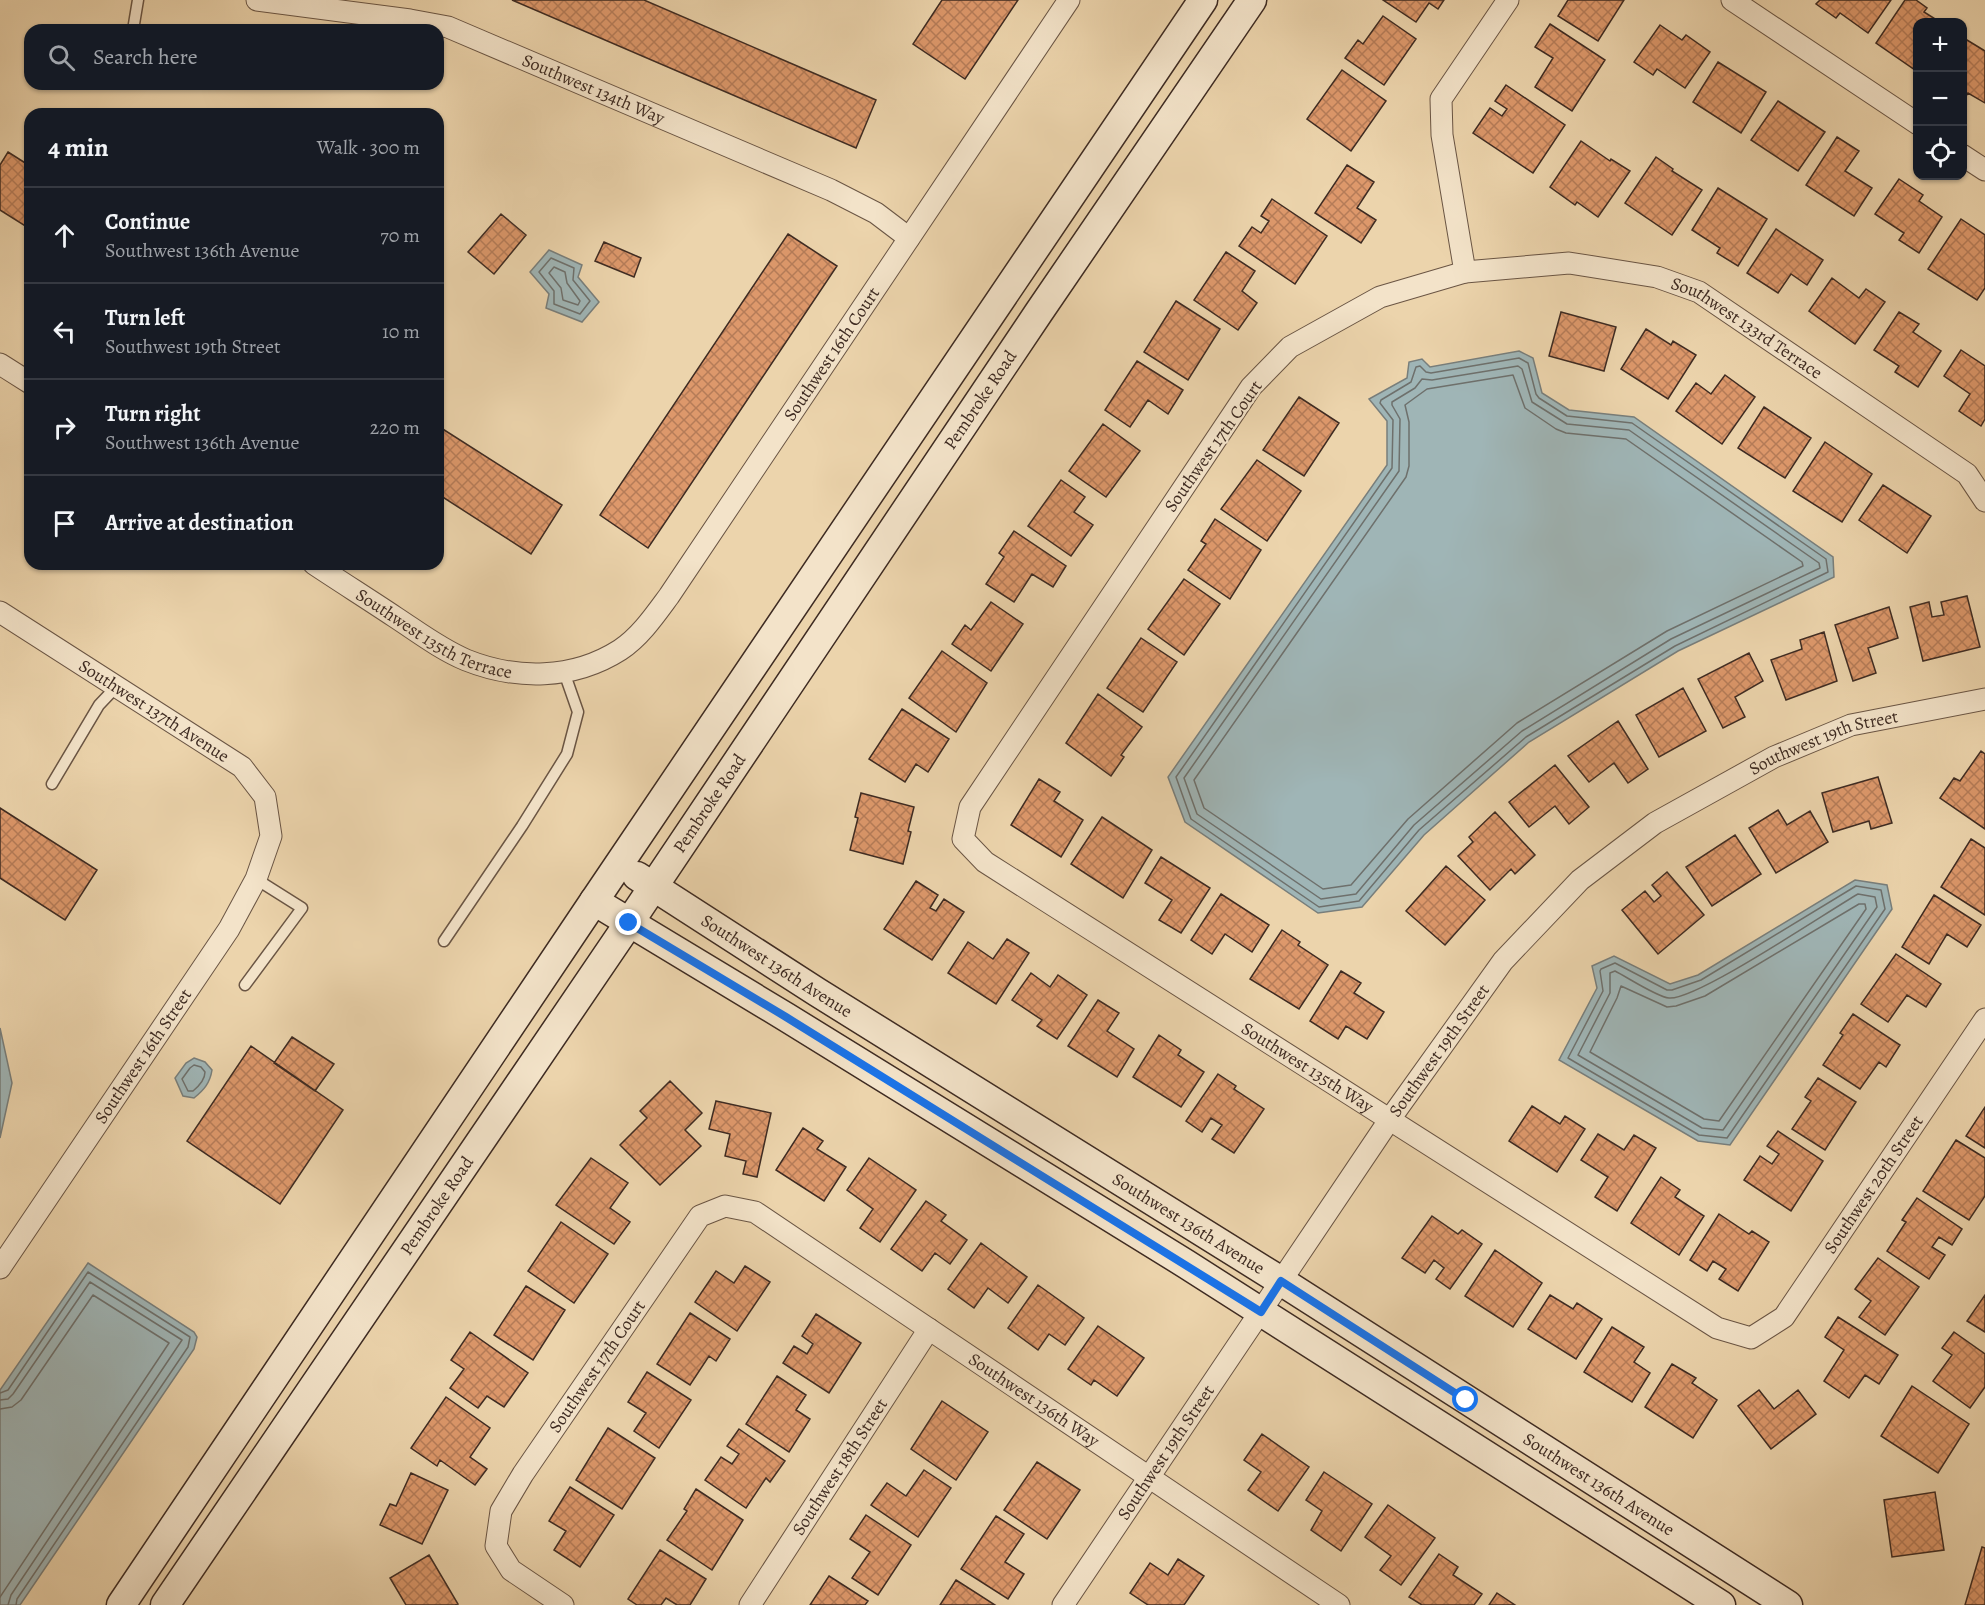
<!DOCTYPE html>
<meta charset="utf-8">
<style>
body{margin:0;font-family:Alegreya,serif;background:#20242c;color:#f1f3f6}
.controls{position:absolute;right:18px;top:18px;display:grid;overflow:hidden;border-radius:12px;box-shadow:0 2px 4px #0004}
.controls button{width:54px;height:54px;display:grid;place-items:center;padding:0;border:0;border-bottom:2px solid #363941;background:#171b24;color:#f1f3f6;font:30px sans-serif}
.stop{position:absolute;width:18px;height:18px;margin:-14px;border:4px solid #1a73e8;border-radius:50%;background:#fff}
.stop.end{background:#1a73e8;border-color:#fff;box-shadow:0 2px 6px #0008}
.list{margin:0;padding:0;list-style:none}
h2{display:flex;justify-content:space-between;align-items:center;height:78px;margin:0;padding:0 24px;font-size:26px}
h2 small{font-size:20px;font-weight:400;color:#9ea1a6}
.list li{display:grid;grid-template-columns:39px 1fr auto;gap:18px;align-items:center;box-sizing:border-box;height:96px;padding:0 24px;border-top:2px solid #363941}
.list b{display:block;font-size:22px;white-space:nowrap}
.list p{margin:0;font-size:20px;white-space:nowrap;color:#9ea1a6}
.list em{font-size:20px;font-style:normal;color:#9ea1a6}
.icon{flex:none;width:33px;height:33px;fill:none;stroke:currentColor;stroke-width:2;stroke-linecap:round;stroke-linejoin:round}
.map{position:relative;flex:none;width:1985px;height:1605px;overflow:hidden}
.search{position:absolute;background:#171b24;box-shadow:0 2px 4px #0004;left:24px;top:24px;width:420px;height:66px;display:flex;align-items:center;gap:15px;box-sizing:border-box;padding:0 21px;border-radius:18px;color:#9ea1a6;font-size:22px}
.panel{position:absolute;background:#171b24;box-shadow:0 2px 4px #0004;left:24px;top:108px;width:420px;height:462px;border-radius:18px}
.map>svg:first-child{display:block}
.water{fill:#9fb5b6;stroke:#787e7b;stroke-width:1.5}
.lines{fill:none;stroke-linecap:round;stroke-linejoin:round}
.shore{stroke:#6e706c;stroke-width:1.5}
.building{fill:url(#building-cross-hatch);stroke:#3e2b22;stroke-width:1.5}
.lane-casing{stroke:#6a5544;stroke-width:13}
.street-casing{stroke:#6a5544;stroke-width:23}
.secondary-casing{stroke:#3e2b22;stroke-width:31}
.lane{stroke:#f3e3c9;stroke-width:10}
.street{stroke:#f3e3c9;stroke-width:21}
.secondary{stroke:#f3e3c9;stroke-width:28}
.route{stroke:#1a73e8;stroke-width:8}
.labels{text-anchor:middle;stroke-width:4.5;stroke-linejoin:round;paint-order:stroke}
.street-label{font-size:18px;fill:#3e2b22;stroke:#f3e3c9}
</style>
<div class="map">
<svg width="1985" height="1605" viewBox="0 0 1985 1605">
<defs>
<pattern id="building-cross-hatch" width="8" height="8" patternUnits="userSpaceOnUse" patternTransform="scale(1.5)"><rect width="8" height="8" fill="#dd986b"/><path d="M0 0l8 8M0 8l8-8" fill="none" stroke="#b57c58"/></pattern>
</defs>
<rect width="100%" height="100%" fill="#ecd4ac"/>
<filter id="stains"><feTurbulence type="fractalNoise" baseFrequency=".00333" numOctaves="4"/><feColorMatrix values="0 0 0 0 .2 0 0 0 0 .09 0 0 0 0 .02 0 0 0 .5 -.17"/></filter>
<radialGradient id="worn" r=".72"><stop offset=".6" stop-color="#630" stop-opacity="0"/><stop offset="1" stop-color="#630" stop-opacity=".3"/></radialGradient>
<path class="water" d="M549 250 582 265 578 277 599 302 582 322 546 308 549 294 530 272Z
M1519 351 1533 358 1542 393 1569 410 1634 417 1833 557 1834 577 1678 651 1529 742 1424 835 1362 907 1318 913 1185 822 1168 777 1387 465V421L1369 399 1407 378 1409 362 1422 359 1430 367Z
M1855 880 1887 885 1892 909 1730 1145 1698 1141 1559 1060 1597 988 1592 966 1614 956 1670 984 1698 975Z
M0 1028 12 1083 0 1138Z
M194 1058 205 1062 212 1070C210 1083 204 1090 194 1098L183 1096 175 1078 186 1063Z
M88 1263 194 1332 197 1337 194 1349 20 1605H0V1390Z"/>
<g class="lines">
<path class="shore" d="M551 258 574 268 573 280 590 301 580 314 554 304V291L539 272Z
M554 267 565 272 567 283 580 301 578 305 563 300 561 288 549 273Z
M1519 358 1528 363 1536 394 1539 398 1567 416 1632 423 1826 559 1828 572 1675 646 1526 737 1419 830 1359 901 1319 907 1191 819 1176 777 1392 468 1393 420 1380 403 1381 400 1411 382 1416 367 1420 366 1426 372 1431 373Z
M1518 366 1522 369 1532 402 1567 424 1629 430 1819 563 1820 568 1671 639 1522 731 1414 825 1356 894 1321 899 1197 814 1184 778 1399 471 1400 419 1392 405V402L1415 388 1422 379 1432 380Z
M1513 375 1525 408 1556 429 1566 433 1626 439 1802 562 1803 566 1667 631 1517 723 1408 819 1351 885 1323 889 1204 808 1194 780 1406 477 1409 466V422L1405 405 1427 389Z
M1856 886 1881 890 1885 909 1727 1138 1699 1135 1568 1058 1603 991 1600 971 1601 969 1615 963 1667 990H1672L1701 980Z
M1858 894 1875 897 1877 907 1723 1130 1702 1128 1578 1055 1610 993V973L1615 971C1627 977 1657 997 1669 998 1697 1000 1825 913 1858 894Z
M1859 904H1865L1866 909 1719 1121 1704 1119 1590 1052 1617 998 1621 986 1667 1007 1676 1006 1705 996Z
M194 1065 201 1067 205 1072C205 1080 199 1086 193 1091H188L182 1079 190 1068Z
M0 1393 8 1390 88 1272 190 1337 188 1347 17 1599 16 1605
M0 1400 8 1399 13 1394 90 1282 182 1340 11 1595 8 1605
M0 1409 12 1407 21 1400 93 1295 169 1343 0 1597"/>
</g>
<path class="building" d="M512 0H644L876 100 856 148Z
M942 0H1018L965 79 913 44Z
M1383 0H1444L1438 9 1429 3 1416 22Z
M1568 0H1624L1598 41 1558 16Z
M1820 0H1891L1868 33 1840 13 1836 18 1816 4Z
M1905 0H1916L1927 8 1924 12 1940 22H1918V72L1876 43Z
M1383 16 1416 39 1384 85 1345 58 1358 40 1363 44Z
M1550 24 1605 60 1572 111 1535 87 1553 58 1535 47Z
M1660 25 1682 40 1686 35 1710 52 1685 88 1657 69 1653 75 1634 62Z
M1962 37 1985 51V103L1968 93 1962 102Z
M1718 62 1766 92 1741 133 1693 102Z
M1342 70 1386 101 1351 151 1307 119Z
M1506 85 1565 125 1533 173 1473 133 1490 108 1502 116 1507 109 1495 101Z
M1778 101 1825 132 1798 171 1751 140Z
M1837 137 1859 151 1845 171 1872 188 1854 216 1806 185Z
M1581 141 1610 161 1611 159 1630 171 1598 217 1577 202 1575 205 1550 187Z
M8 152 30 166V229L0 210V165Z
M1656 157 1673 169 1672 171 1702 190 1672 235 1625 203Z
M1347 165 1374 182 1357 208 1376 220 1361 243 1315 213Z
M1899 179 1923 195 1919 201 1942 217 1919 253 1899 240 1904 233 1875 214Z
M1718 188 1767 219 1738 266 1717 253 1720 248 1692 230Z
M1272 199 1327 236 1295 284 1239 246 1252 227 1261 233 1269 221 1261 216Z
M501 214 526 235 494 274 468 252Z
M1961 219 1985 235V288L1977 300 1928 269Z
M1776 229 1823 260 1807 285 1791 274 1778 293 1747 273Z
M788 234 837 266 648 548 600 515Z
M604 242 641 258 634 277 595 261Z
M1226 252 1255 271 1242 291 1257 303 1238 330 1194 300Z
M1832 278 1859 298 1866 289 1885 302 1855 344 1809 311Z
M1176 301 1220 329 1188 380 1144 352Z
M1561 312 1616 327 1604 371 1549 356Z
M1899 312 1919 324 1913 332 1941 351 1918 387 1895 372 1899 366 1874 350Z
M1646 329 1671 345 1673 341 1696 355 1668 399 1621 369Z
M1961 350 1985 366V419L1981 426 1959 411 1970 394 1944 376Z
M1137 361 1183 390 1168 414 1148 400 1130 427 1105 410Z
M1725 375 1755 397 1722 444 1676 411 1696 383 1711 394Z
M1299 397 1339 423 1304 476 1263 450Z
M1764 407 1811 438 1785 478 1738 448Z
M1103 424 1140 451 1106 497 1069 471Z
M438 426 562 505 531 554 438 494Z
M1825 442 1872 474 1842 522 1793 491Z
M1257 460 1301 491 1267 541 1221 509Z
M1061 480 1085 497 1074 512 1093 525 1071 556 1028 526Z
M1883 485 1931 516 1907 553 1859 520Z
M1215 519 1261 550 1230 599 1188 570 1206 544 1201 541Z
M1014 531 1066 566 1053 587 1032 574 1014 602 986 584 1004 557 999 553Z
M1184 579 1220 604 1184 655 1148 629Z
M1967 596 1980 647 1923 661 1910 607 1929 602 1932 617 1944 615 1941 602Z
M991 602 1023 624 991 671 952 644 965 625 971 630Z
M1889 607 1898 638 1868 648 1876 673 1853 681 1835 625Z
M1824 632 1837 681 1786 700 1771 660 1802 649 1800 640Z
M1141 638 1177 662 1143 712 1107 688Z
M942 651 987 683 956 732 909 698Z
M1749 653 1763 681 1735 697 1745 717 1723 728 1698 679Z
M1683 688 1706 731 1659 757 1636 715Z
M1098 694 1142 727 1121 755 1124 757 1111 776 1066 743Z
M902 709 949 739 928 772 916 764 905 782 869 759Z
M1618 721 1648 769 1628 783 1614 763 1589 782 1568 756Z
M1981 751 1985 754V829L1940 798 1954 778 1960 781Z
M1555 765 1589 807 1569 824 1555 806 1529 827 1509 802Z
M1878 777 1892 823 1871 829 1869 821 1833 832 1822 793Z
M1039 779 1060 792 1054 801 1083 820 1061 857 1011 825Z
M861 793 914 807 908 831 911 832 903 864 850 850 858 818 855 817Z
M0 808 97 870 65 920 0 878Z
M1778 810 1787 825 1810 811 1828 842 1776 873 1749 828Z
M1495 812 1535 855 1515 874 1511 869 1490 890 1458 856 1473 842 1469 837Z
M1102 817 1152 850 1123 898 1071 864Z
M1735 835 1761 874 1712 906 1686 867Z
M1971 839 1985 848V915L1941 887Z
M1161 857 1210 888 1181 933 1159 920 1172 900 1145 883Z
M1446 866 1485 900 1445 945 1406 911Z
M1667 872 1704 915 1658 954 1622 910 1645 891 1654 902 1661 896 1652 885Z
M916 881 938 895 930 908 936 911 944 899 964 912 932 960 884 929Z
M1221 894 1269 925 1252 952 1225 934 1212 954 1191 940Z
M1934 895 1981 925 1967 947 1947 934 1929 964 1902 947Z
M1282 930 1300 942 1298 945 1328 965 1299 1009 1250 979Z
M1007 939 1029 953 996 1004 948 973 968 942 993 959Z
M1896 954 1941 984 1926 1007 1907 995 1888 1022 1861 1004Z
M1341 971 1361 983 1354 993 1384 1012 1367 1039 1346 1026 1338 1039 1310 1021Z
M1031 973 1050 987 1058 975 1087 995 1057 1039 1037 1026 1042 1020 1012 1000Z
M1098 1000 1119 1013 1107 1031 1134 1049 1117 1077 1068 1046Z
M1853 1014 1900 1045 1886 1067 1879 1062 1860 1089 1823 1065 1843 1035 1840 1033Z
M1159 1035 1181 1050 1178 1055 1204 1072 1181 1107 1133 1077Z
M292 1037 334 1064 315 1091 274 1063Z
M251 1046 343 1110 280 1204 187 1141Z
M1218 1074 1236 1086 1234 1089 1264 1109 1234 1153 1212 1139 1222 1125 1211 1118 1202 1132 1186 1121Z
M1818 1078 1856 1102 1825 1150 1792 1129 1811 1101 1805 1097Z
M670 1081 702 1113 685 1130 701 1146 660 1185 620 1145 647 1118 640 1111Z
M716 1101 771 1113 757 1177 743 1174 746 1161 725 1156 730 1134 709 1129Z
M1532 1106 1560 1124 1565 1116 1585 1129 1557 1172 1509 1141Z
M1985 1107V1148L1966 1136Z
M803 1128 823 1141 817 1149 846 1167 824 1201 776 1170Z
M1778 1131 1823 1161 1791 1211 1744 1180 1760 1156 1772 1164 1779 1154 1767 1146Z
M1598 1134 1624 1150 1634 1135 1656 1148 1617 1211 1595 1197 1608 1177 1581 1160Z
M1956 1140 1985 1158V1196L1969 1220 1923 1191Z
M591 1158 628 1183 610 1208 630 1222 614 1244 556 1205Z
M869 1158 916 1190 880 1242 860 1228 873 1209 847 1190Z
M1661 1177 1680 1190 1675 1197 1704 1216 1679 1255 1631 1223Z
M1917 1198 1962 1229 1952 1245 1939 1237 1932 1247 1945 1255 1929 1279 1887 1251 1906 1222 1902 1220Z
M926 1201 946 1215 941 1221 967 1240 950 1264 935 1253 922 1271 891 1249Z
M1719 1214 1749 1234 1752 1231 1769 1242 1738 1291 1719 1279 1726 1269 1713 1261 1707 1271 1690 1260Z
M1432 1216 1458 1234 1462 1230 1482 1244 1450 1289 1436 1279 1444 1268 1434 1260 1425 1273 1402 1258Z
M561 1222 608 1254 574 1303 528 1271Z
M981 1243 1027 1277 1008 1303 988 1288 974 1308 948 1289Z
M1495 1250 1542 1283 1513 1327 1465 1296Z
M1878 1258 1919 1287 1885 1335 1859 1317 1871 1301 1855 1289Z
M745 1266 770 1282 737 1331 695 1302 716 1271 734 1283Z
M1038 1285 1084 1318 1065 1345 1049 1334 1038 1350 1008 1328Z
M526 1286 565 1310 533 1360 494 1335Z
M1550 1295 1573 1309 1577 1303 1602 1319 1576 1359 1528 1329Z
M1985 1295V1332L1967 1321Z
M690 1313 730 1339 716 1361 709 1356 690 1385 657 1364Z
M816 1314 861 1343 829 1393 783 1363 794 1346 807 1354 813 1344 802 1336Z
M1838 1317 1898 1355 1879 1384 1865 1375 1849 1398 1824 1381 1844 1350 1825 1337Z
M1098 1326 1144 1358 1117 1396 1094 1380 1091 1385 1068 1369Z
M1612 1327 1644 1347 1634 1362 1650 1373 1632 1402 1584 1372Z
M470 1332 528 1373 504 1407 487 1396 478 1408 450 1388 464 1369 451 1360Z
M1954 1332 1985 1354V1387L1970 1408 1933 1381 1952 1355 1942 1348Z
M1672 1364 1696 1378 1692 1383 1717 1400 1693 1438 1645 1407Z
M647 1372 691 1400 659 1448 634 1431 646 1413 628 1402Z
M777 1376 806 1395 796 1410 810 1419 789 1452 746 1424Z
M1912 1386 1969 1424 1938 1473 1881 1436Z
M1759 1390 1774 1409 1798 1390 1816 1414 1771 1449 1738 1406Z
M446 1397 490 1428 470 1457 487 1469 475 1485 440 1460 437 1466 411 1448Z
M942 1401 988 1432 956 1480 911 1449Z
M608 1428 655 1458 622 1509 576 1480Z
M739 1429 785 1461 770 1482 766 1478 746 1508 705 1480 721 1457 732 1464 739 1454 727 1446Z
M1262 1434 1309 1467 1278 1511 1248 1490 1261 1472 1244 1460Z
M1037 1462 1080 1490 1047 1539 1004 1510Z
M924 1470 951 1488 918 1537 871 1505 887 1483 906 1496Z
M1324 1472 1372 1504 1341 1551 1311 1530 1322 1511 1306 1500Z
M411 1473 448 1490 422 1544 380 1525 390 1504 396 1506Z
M570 1487 614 1515 580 1567 554 1550 566 1531 549 1521Z
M696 1489 743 1520 712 1570 667 1540 687 1511 684 1509Z
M1935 1492 1944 1550 1892 1557 1884 1500Z
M1388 1505 1435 1538 1401 1585 1380 1570 1391 1556 1365 1537Z
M866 1515 911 1545 878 1595 852 1578 870 1552 850 1539Z
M996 1516 1024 1534 1005 1562 1024 1574 1008 1599 961 1569Z
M1982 1547 1985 1548V1605H1965Z
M660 1550 706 1579 690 1605H677L666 1598 661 1605H637L628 1599Z
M1439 1554 1458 1567 1453 1575 1482 1594 1474 1605H1422L1409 1597Z
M429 1555 458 1604 455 1605H406L390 1578Z
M1178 1559 1204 1576 1184 1605H1148L1130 1593 1150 1563 1168 1575Z
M829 1576 868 1601 865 1605H810Z
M956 1580 995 1605H940Z
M1497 1593 1515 1605H1489Z"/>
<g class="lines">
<defs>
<path id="lane" d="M133 30 138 0
M52 784 99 705 117 686
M444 941 522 826 567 754 578 712 564 672
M245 985 302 908 256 879"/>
<g id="street">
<path id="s1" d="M257 0 410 20 448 27 831 190 876 213 909 238"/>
<path id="s2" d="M1508 0 1441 99 1442 135 1465 272 1380 297 1290 347 1251 387 970 807 963 839 985 862 1717 1328 1751 1338 1784 1317 1985 1019"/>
<path d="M1732 0 1918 124"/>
<path d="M1962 155 1985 170"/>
<path id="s3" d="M1465 272 1569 263 1657 277 1699 292 1967 474 1985 501"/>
<path d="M0 364 30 383"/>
<path id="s4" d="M314 564C341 582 368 599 395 617 418 632 440 649 466 660 516 680 573 680 620 650 640 637 655 615 669 596L1069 0"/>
<path id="s5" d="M0 612 242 767 265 797 271 836 256 879 229 929 0 1268"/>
<path id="s6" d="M563 1605 511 1570 496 1546 501 1511 523 1474 700 1216 725 1206 755 1212 1339 1605"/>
<path id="s7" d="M750 1605 929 1329"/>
<path id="s8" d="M1063 1605 1390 1119 1503 961 1580 880 1655 823 1774 757 1851 725 1985 699"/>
</g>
<g id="secondary">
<path id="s9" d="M637 876 817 992 1281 1281 1788 1605"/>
<path d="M594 901 786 1017 1186 1264 1721 1605"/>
<path d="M121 1605 594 901 1203 0"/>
<path id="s10" d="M165 1605 629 923 1039 312 1252 0"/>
</g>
</defs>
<use href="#lane" class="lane-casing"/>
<use href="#street" class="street-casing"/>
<use href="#secondary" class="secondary-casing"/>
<use href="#lane" class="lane"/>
<use href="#street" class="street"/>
<use href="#secondary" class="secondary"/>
</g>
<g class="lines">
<path class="route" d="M629 923 786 1017 1261 1312 1281 1281 1466 1400"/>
</g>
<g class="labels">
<g class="street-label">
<text dy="6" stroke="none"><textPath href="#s1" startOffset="351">Southwest 134th Way</textPath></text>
<text dy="6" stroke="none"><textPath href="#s3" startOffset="297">Southwest 133rd Terrace</textPath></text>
<text dy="6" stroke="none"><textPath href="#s4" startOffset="705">Southwest 16th Court</textPath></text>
<text dy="6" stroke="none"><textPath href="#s10" startOffset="1455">Pembroke Road</textPath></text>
<text transform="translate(1213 446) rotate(-55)" y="6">Southwest 17th Court</text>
<text dy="6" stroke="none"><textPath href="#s4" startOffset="140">Southwest 135th Terrace</textPath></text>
<text dy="6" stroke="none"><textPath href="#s5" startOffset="183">Southwest 137th Avenue</textPath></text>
<text dy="6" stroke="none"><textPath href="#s8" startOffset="1174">Southwest 19th Street</textPath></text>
<text dy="6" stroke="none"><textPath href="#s10" startOffset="969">Pembroke Road</textPath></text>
<text dy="6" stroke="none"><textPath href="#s9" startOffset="166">Southwest 136th Avenue</textPath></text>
<text dy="6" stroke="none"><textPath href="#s8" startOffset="670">Southwest 19th Street</textPath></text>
<text transform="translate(143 1056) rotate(-56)" y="6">Southwest 16th Street</text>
<text dy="6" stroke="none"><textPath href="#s2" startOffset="1494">Southwest 135th Way</textPath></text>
<text dy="6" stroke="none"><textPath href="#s2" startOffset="2214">Southwest 20th Street</textPath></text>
<text dy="6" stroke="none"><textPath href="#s10" startOffset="483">Pembroke Road</textPath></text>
<text dy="6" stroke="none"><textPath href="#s9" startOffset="652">Southwest 136th Avenue</textPath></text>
<text dy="6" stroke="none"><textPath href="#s6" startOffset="300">Southwest 17th Court</textPath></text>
<text dy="6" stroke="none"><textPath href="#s6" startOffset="876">Southwest 136th Way</textPath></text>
<text dy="6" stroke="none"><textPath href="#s8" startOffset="184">Southwest 19th Street</textPath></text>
<text dy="6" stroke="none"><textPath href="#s7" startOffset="165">Southwest 18th Street</textPath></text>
<text dy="6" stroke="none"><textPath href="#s9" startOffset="1138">Southwest 136th Avenue</textPath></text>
</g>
</g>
<rect width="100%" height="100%" filter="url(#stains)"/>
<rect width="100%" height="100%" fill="url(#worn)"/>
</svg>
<div class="controls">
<button>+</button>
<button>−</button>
<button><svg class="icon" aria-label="locate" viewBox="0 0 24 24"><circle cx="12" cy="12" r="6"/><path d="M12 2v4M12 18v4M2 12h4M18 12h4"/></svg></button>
</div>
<div class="stop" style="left:1466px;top:1400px"></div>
<div class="stop end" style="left:629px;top:923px"></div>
<div class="search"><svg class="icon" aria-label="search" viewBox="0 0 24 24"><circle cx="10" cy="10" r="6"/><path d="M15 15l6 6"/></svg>Search here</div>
<section class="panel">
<h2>4 min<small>Walk · 300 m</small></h2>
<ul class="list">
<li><svg class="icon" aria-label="ahead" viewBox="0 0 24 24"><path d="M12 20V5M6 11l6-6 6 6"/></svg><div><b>Continue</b><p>Southwest 136th Avenue</p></div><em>70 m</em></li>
<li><svg class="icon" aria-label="left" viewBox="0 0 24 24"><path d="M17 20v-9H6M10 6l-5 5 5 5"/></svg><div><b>Turn left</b><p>Southwest 19th Street</p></div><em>10 m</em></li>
<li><svg class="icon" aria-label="right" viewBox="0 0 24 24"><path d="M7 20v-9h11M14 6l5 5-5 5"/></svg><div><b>Turn right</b><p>Southwest 136th Avenue</p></div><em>220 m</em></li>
<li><svg class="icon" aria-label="arrive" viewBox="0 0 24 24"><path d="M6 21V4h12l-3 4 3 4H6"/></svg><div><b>Arrive at destination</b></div></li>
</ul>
</section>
</div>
